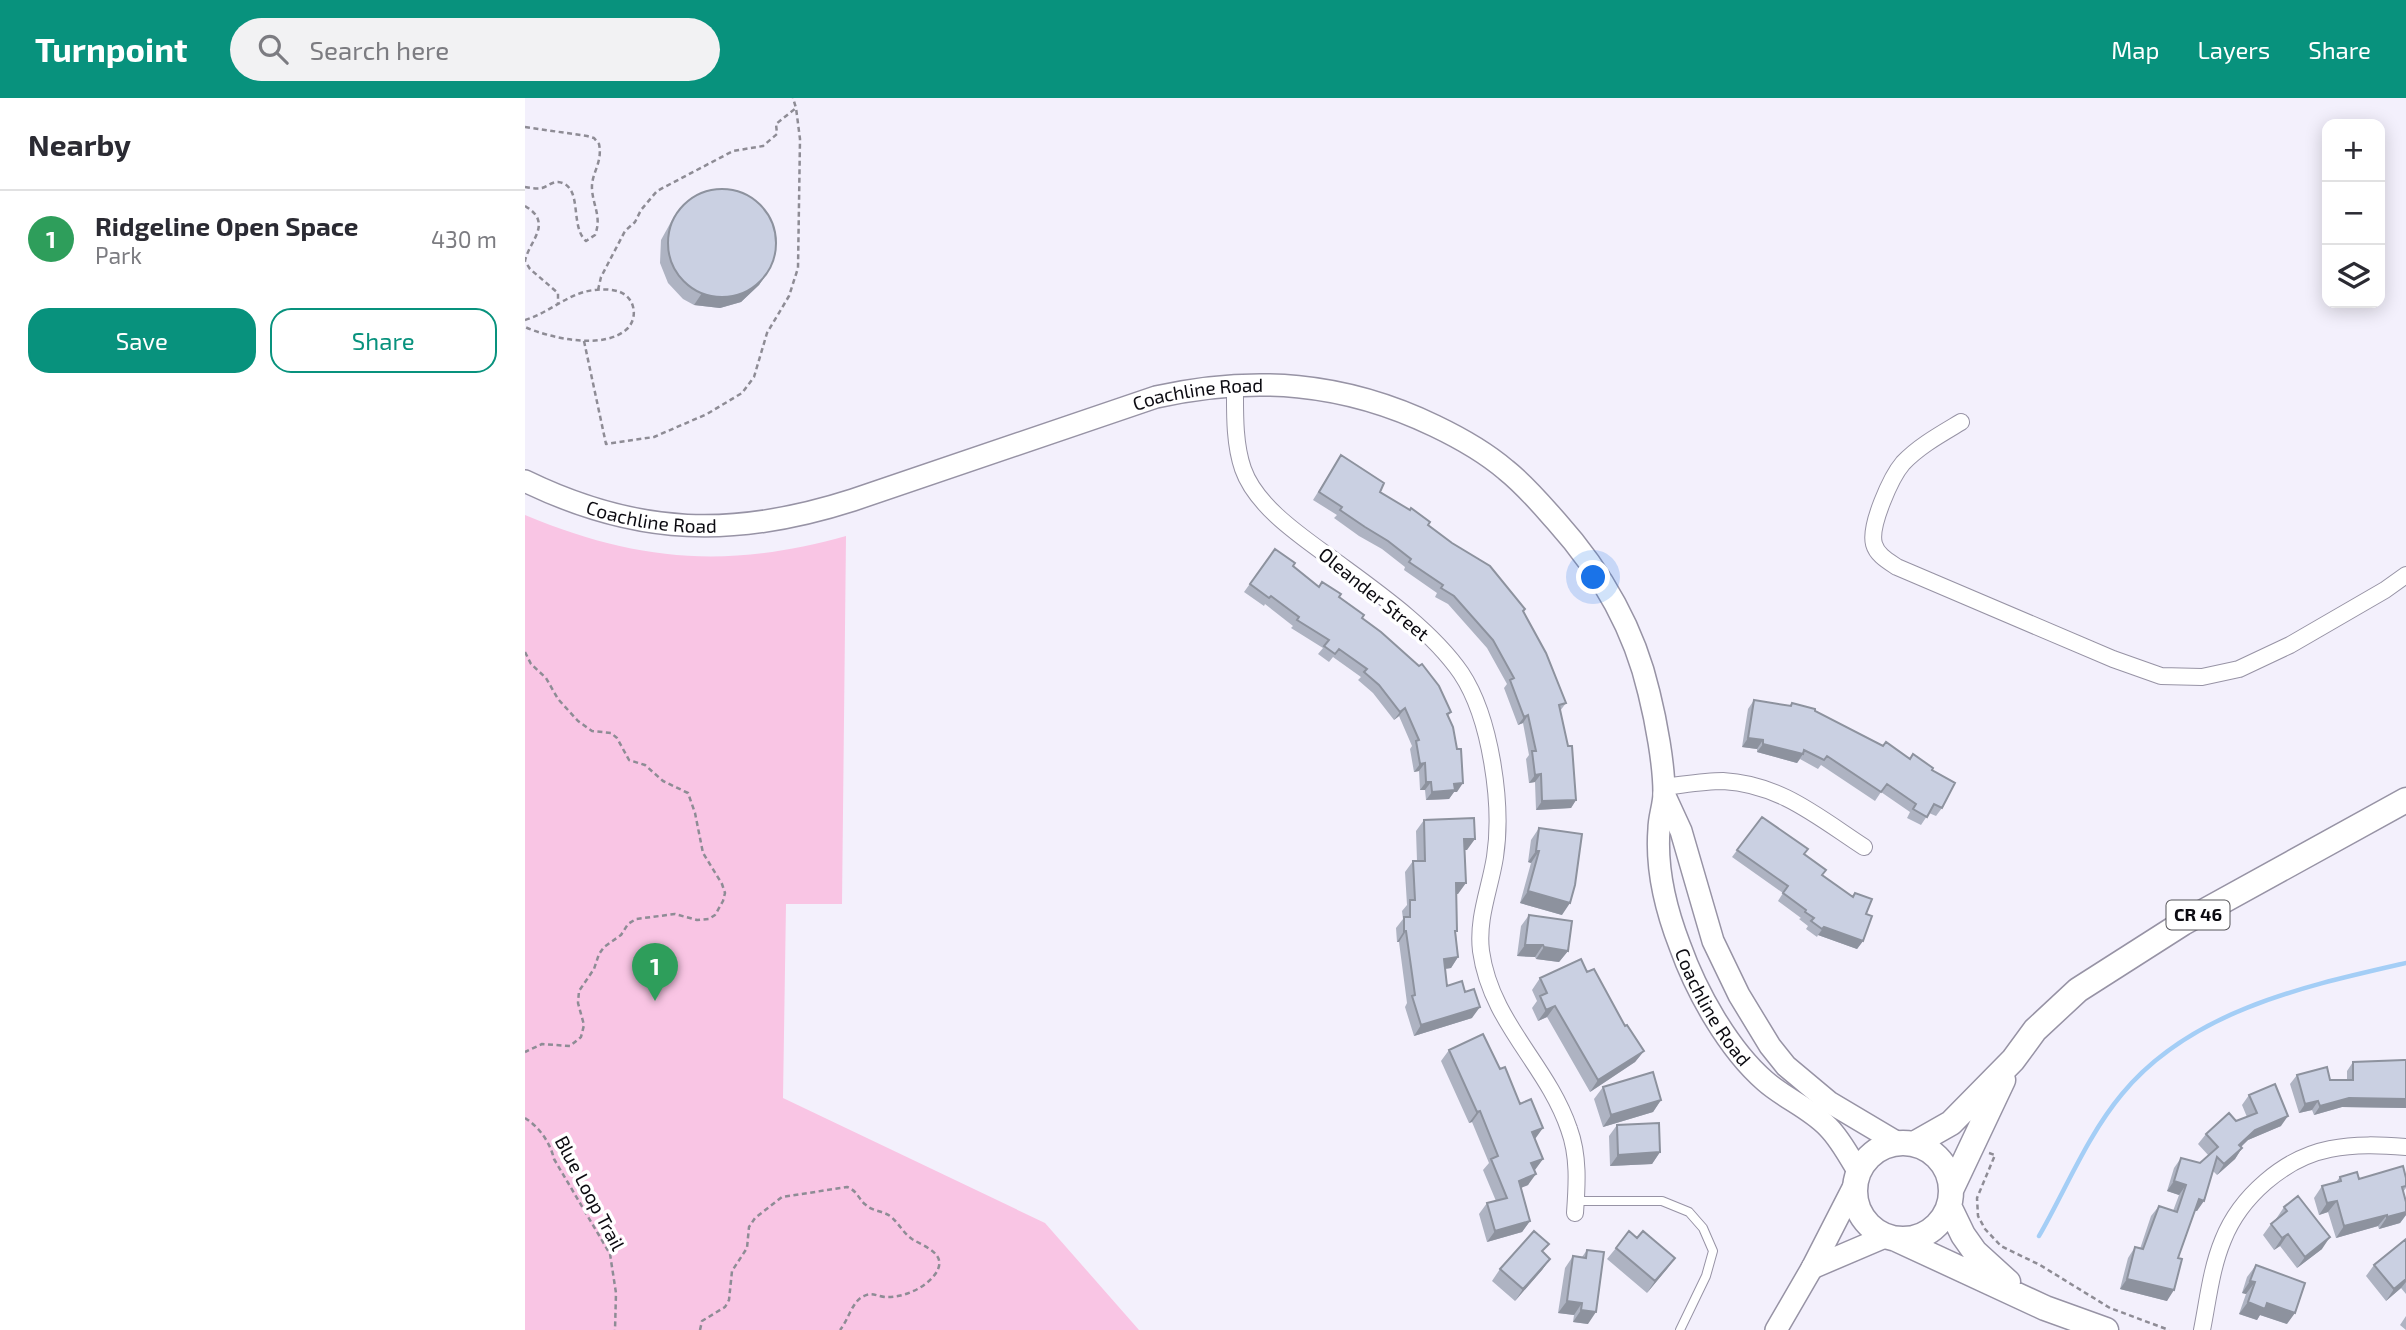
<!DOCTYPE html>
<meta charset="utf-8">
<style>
body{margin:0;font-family:"Exo 2",sans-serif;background:#f2f2f3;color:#2b2b33}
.controls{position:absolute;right:21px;top:21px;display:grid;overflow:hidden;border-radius:14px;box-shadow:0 4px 18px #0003}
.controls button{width:63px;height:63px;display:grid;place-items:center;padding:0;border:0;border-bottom:2px solid #e1e1e2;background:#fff;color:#2b2b33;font:35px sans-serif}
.you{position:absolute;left:1069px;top:480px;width:24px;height:24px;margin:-18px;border:5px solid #fff;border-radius:50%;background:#1a73e8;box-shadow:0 0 0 10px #1a73e833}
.badge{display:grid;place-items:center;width:46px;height:46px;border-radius:50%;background:#08927d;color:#fff;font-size:23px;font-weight:700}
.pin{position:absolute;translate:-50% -58px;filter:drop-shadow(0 2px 4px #0008)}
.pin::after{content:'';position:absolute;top:37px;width:24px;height:21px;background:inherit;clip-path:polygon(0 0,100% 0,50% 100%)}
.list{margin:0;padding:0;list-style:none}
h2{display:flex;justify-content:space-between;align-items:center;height:91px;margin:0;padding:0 28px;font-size:30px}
h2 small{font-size:23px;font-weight:400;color:#7c7c81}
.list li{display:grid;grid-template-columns:46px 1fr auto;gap:21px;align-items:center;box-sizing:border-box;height:98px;padding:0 28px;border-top:2px solid #e1e1e2}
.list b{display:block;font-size:26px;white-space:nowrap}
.list p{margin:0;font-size:23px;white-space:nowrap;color:#7c7c81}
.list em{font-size:23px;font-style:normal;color:#7c7c81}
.actions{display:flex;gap:14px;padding:21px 28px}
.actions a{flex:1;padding:16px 0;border:2px solid #08927d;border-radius:21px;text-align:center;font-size:24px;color:#08927d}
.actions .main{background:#08927d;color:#fff}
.icon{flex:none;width:38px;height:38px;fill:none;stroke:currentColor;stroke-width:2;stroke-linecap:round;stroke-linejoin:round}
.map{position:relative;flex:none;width:1881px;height:1232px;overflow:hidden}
header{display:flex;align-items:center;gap:42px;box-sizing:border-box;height:98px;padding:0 35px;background:#08927d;color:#fff}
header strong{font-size:33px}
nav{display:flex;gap:38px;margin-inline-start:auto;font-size:24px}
.search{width:490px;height:63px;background:#f2f2f3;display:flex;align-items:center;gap:18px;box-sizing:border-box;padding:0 24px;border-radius:38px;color:#7c7c81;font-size:26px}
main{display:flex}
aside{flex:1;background:#fff}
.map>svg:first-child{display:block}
.green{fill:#f9c5e4}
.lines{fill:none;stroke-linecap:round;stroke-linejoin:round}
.stream{stroke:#a4cef6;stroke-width:4.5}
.service-casing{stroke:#9793a5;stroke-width:10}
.minor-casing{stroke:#9793a5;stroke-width:18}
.secondary-casing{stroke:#9793a5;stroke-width:24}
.primary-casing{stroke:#9793a5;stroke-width:27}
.path{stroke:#8e8c95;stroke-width:2.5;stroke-dasharray:5 3.5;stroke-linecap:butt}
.service{stroke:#fff;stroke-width:8}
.minor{stroke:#fff;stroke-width:16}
.secondary{stroke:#fff;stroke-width:21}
.primary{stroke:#fff;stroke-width:24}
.wall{fill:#aeb3c2}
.shaded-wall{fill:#8d929e}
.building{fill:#cad0e2;stroke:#8d929e;stroke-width:2}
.labels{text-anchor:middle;stroke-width:7;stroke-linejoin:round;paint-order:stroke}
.shield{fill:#fff;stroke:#555458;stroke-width:2}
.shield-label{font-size:18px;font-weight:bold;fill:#0c0b11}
.street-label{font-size:19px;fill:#0c0b11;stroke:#fff}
</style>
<header>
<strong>Turnpoint</strong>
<div class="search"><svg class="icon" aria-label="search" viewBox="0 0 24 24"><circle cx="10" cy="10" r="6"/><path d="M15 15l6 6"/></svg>Search here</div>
<nav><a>Map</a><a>Layers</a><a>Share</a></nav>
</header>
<main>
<aside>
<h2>Nearby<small></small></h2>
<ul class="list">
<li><span class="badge" style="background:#2e9e5b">1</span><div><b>Ridgeline Open Space</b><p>Park</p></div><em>430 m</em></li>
</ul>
<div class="actions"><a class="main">Save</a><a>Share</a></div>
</aside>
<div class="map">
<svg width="1881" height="1232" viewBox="0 0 1881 1232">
<rect width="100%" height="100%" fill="#f3f0fc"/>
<path class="green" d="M0 417C112 464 204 471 321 438L317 806H261L258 1000 520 1125 614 1232H0Z"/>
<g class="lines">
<path class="stream" d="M1514 1138C1541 1091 1562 1038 1597 996 1666 912 1781 888 1881 865"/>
<defs>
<path id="service" d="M1051 1103H1137L1164 1114 1178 1130 1188 1153 1181 1178 1155 1232"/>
<path id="minor" d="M710 287C710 314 709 345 718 371 732 411 782 442 814 466 855 496 907 533 936 575 966 620 978 707 970 759 965 791 952 820 956 853 966 925 1022 966 1044 1031 1054 1058 1052 1087 1050 1115
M1436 324C1416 336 1394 348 1378 365 1366 379 1344 428 1349 446 1352 457 1363 463 1372 469L1588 561 1636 578 1677 579 1714 571 1765 547 1860 492 1881 477
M1138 689C1157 687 1178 683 1198 683 1255 686 1293 719 1339 749
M1677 1232C1683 1202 1686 1171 1698 1142 1715 1099 1759 1060 1805 1051 1831 1046 1855 1047 1881 1049"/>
<g id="secondary">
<path id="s1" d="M0 383C113 438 210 440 328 402L631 299C729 277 819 284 910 328 935 340 960 354 981 372 1000 387 1015 405 1031 423 1075 472 1109 530 1124 595 1131 623 1139 666 1139 695 1139 707 1134 719 1134 731 1131 769 1141 812 1155 848 1171 893 1203 951 1240 983 1259 1000 1285 1010 1303 1029 1315 1041 1324 1058 1333 1073"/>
<path d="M1139 696 1156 733 1188 843 1214 897 1245 948 1261 968 1304 1004 1373 1045"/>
<path d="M1287 1170 1362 1138"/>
<path d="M1251 1232 1287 1170 1330 1086"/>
</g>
<path id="primary" d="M1330 1093a48 48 0 1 1 96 0a48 48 0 1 1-96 0Z
M1389 1046 1426 1025 1488 962 1510 932 1553 892 1658 825 1881 702
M1426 1092 1478 982
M1424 1108 1438 1137 1450 1154 1483 1184
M1371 1141 1520 1210 1581 1232"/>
</defs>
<use href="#service" class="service-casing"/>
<use href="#minor" class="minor-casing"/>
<use href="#secondary" class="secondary-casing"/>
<use href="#primary" class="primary-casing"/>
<path class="path" d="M0 29 62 38 69 40 74 46C78 65 66 75 67 91 68 108 77 119 70 137L61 143C44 128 59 87 33 84 27 84 23 88 17 90 12 91 6 90 0 89
M0 108C29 125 4 143 0 163L5 171 33 195V205
M73 192 76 179 100 133 110 124 116 112 132 93 208 53 238 48 252 36 251 26 271 10 268 0
M0 222C24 215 43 195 69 192 76 191 88 191 95 194 110 200 113 219 103 230 80 253 25 240 0 229
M59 243 81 346 129 339 182 316 217 295 229 279 242 235 264 198 273 170 275 41 271 10
M0 554 6 566 21 580 33 601 53 623 67 633 86 635 92 640 104 662 120 667 138 683 163 695 170 715 178 755 197 786 200 795 198 803 190 817 184 821 172 822 150 816 111 821 103 826 96 837 79 849 74 856 69 871 54 893 53 905 59 927 56 939 45 948 17 946 0 954
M0 1020C14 1029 25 1044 29 1061L85 1156 91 1195 90 1232
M1464 1055 1470 1057 1452 1100 1453 1118 1460 1131 1476 1148 1515 1167 1585 1210 1644 1232
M175 1232 177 1223 200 1209 204 1202 207 1173 222 1150 224 1129 230 1120 257 1099 322 1089C333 1093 333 1101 341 1107 347 1113 358 1113 365 1118 374 1125 378 1135 387 1141 400 1149 423 1156 411 1175 401 1190 378 1200 360 1199 352 1198 346 1194 339 1198 327 1203 324 1221 315 1232"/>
<use href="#service" class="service"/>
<use href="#minor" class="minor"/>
<use href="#secondary" class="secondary"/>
<use href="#primary" class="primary"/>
</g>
<path class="wall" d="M155 110 242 175 234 187 216 204 195 210 169 207 158 201 143 185 135 165 136 142 147 122Z
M816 357 855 394 903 427 1000 511 998 514 1041 605 1035 613 1051 702 1046 710 1011 712 1010 684 1004 685 1001 661 1004 657 998 625 993 627 979 590 982 586 962 550 923 506 910 499 912 495 879 472 880 469 857 451 834 438 809 420 812 417 788 402Z
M750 451 768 468 794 489 814 499 837 520 926 614 923 618 932 694H929L924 701 901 702 900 692H895L894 673 889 674 885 651 887 648 874 618 869 622 848 595 833 582 836 579 808 559 804 564 793 556 798 550 766 530 768 528 740 506 739 508 719 494Z
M1229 602 1264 608 1267 605 1290 613 1407 672 1417 710 1411 718 1404 715 1396 727 1382 720 1385 714 1356 694 1350 703 1296 667 1293 671 1275 661 1272 665 1232 654V651L1217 649 1223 611Z
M1237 719 1279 756 1297 777 1327 799 1330 795 1341 816 1338 843 1332 851 1293 837 1292 839 1281 831 1283 828 1274 821 1276 820 1253 803 1258 795 1207 759Z
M899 722 942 752H940L933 796H932L931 835 933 859 926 870 920 871 922 888 947 920 889 938 880 909 882 905 874 844H872L871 830 878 821 877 813 882 807 880 774 888 763H892L891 733Z
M1014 730 1037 817 995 805 1006 765 1003 764 1006 742Z
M1004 817 1043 853 1034 864 1011 861 1010 859 992 858 996 828Z
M1062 874 1119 953 1110 964 1065 994 1022 919 1013 923 1007 910 1012 903 1007 892 1015 880Z
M924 952 975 971 1010 1041 1018 1061 1009 1072 1003 1087 996 1090 1005 1123 997 1134 962 1144 954 1116 962 1105 971 1103 958 1072 964 1065 947 1024 944 1025 916 963Z
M1881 962V1010L1817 1009 1789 1017 1787 1012 1774 1015 1765 986 1772 977 1805 982H1822V973L1828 964Z
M1078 989 1136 1002 1128 1014 1078 1029 1069 1001Z
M1724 997 1756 1028 1723 1042 1716 1049 1717 1050 1710 1061 1692 1077 1688 1073 1672 1113H1670L1653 1160 1642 1203 1595 1191 1603 1160 1610 1149 1615 1151 1626 1118 1634 1108 1648 1113 1654 1097 1642 1093 1649 1070 1656 1060 1675 1065 1684 1058 1673 1046 1681 1036 1722 1019 1717 1007Z
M1092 1027 1135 1054 1127 1066 1085 1068 1084 1038Z
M1815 1079 1834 1081 1881 1080V1090L1878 1094 1881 1104V1117L1875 1125 1854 1131 1853 1128 1811 1140 1803 1114 1794 1117 1789 1100 1797 1088 1811 1084Z
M1759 1109 1797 1151 1772 1170 1755 1148 1749 1152 1738 1137 1746 1126 1752 1122 1751 1121Z
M1112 1140 1150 1160 1122 1195 1082 1161 1091 1150Z
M1881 1141V1196L1876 1190 1861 1203 1841 1178 1849 1167Z
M1062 1152 1063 1226 1048 1224 1049 1217 1033 1215 1040 1170 1048 1158 1057 1159Z
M1018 1154 1025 1161 1017 1172 990 1203 967 1183 975 1171Z
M1731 1167 1762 1226 1735 1217 1732 1222 1714 1216 1721 1196 1717 1195 1722 1179Z
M1881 1218V1232L1875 1227Z"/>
<path class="shaded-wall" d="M242 175 234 187 216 204 195 210 169 207 177 195Z
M880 610 874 618 869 622 875 614Z
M1003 617 998 625 993 627 999 619Z
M1223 640 1238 642 1232 651 1217 649Z
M1238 646 1278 656 1272 665 1232 654Z
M900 665 894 673 889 674 895 666Z
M1016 676 1010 684 1004 685 1010 677Z
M901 684H906L900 692H895Z
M938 685 932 694H929L924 701 901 702 907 694 929 686Z
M1051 702 1046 710 1011 712 1017 703Z
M939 741H950L942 752H932Z
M1011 753H1014L1006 765 1003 764Z
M931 785H941L933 796H924Z
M1003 793 1045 805 1037 817 995 805Z
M1299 829 1338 843 1332 851 1293 837Z
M879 833H881L874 844H872Z
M1000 847H1018L1010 859 992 858Z
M1019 849 1043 853 1034 864 1011 861Z
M933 859 926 870 911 872 919 861Z
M1030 908 1022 919 1013 923 1021 912Z
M955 909 947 920 889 938 896 927Z
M1119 953 1110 964 1065 994 1073 982Z
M1824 1000 1881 1001V1010L1817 1009 1789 1017 1795 1008Z
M1136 1002 1128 1014 1078 1029 1086 1017Z
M1793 1003 1787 1012 1774 1015 1780 1006Z
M955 1013 947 1024 944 1025 952 1014Z
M1763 1018 1756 1028 1723 1042 1707 1057 1714 1047 1730 1032Z
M1018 1030 1010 1041 1007 1034Z
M1717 1050 1710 1061 1692 1077 1699 1066Z
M1135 1054 1127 1066 1085 1068 1093 1057Z
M1018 1061 1010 1072 999 1076 1006 1065Z
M1011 1076 1003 1087 986 1094 994 1083Z
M1649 1083 1661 1087 1654 1097 1642 1093Z
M1674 1101 1679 1103 1672 1113 1667 1112Z
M1812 1103 1803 1114 1794 1117 1802 1105Z
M1881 1114V1117L1875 1125 1854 1131 1862 1119Z
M1862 1117 1853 1128 1811 1140 1819 1128Z
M1005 1123 997 1134 962 1144 970 1133Z
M1763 1136 1755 1148 1749 1152 1757 1140Z
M1805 1139 1797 1151 1772 1170 1780 1159Z
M1150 1160 1142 1171 1122 1195 1130 1183Z
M1025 1161 1017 1172 990 1203 998 1191Z
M1602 1181 1649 1192 1642 1203 1595 1191Z
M1881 1181V1184L1876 1190 1861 1203 1869 1191Z
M1725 1183 1730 1184 1721 1196 1717 1195Z
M1042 1203 1057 1205 1049 1217 1033 1215Z
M1723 1204 1742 1205 1770 1215 1762 1226 1735 1217 1732 1222 1714 1216Z
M1056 1212 1071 1214 1063 1226 1048 1224Z"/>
<path class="building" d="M143 145a54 54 0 1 1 108 0a54 54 0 1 1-108 0Z
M816 357 859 385 855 394 885 412 886 410 905 424 903 427 927 445 965 468 1000 511 998 513 1021 555 1041 605 1034 607 1043 648H1047L1051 702 1017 703 1016 676 1010 677 1007 653H1011L1003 617 999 619 985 582 989 580 968 542 929 498 916 490 918 487 884 464 886 461 863 443 840 429 815 412 817 409 794 394Z
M750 451 770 465 768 468 794 489 797 484 816 496 814 499 839 517 837 520 856 534 894 568 897 566 914 588 926 614 922 616 928 629 932 651H936L938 685 929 686 930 692 907 694 906 684H901L900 665 895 666 891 643 894 642 880 610 875 614 854 587 839 574 842 571 814 551 810 556 799 548 804 542 772 522 774 519 746 498 744 500 725 486Z
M1229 602 1266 608 1267 605 1290 611V613L1358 648 1361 644 1385 661 1388 656 1408 670 1407 672 1430 685 1417 710 1409 706 1402 719 1388 711 1391 706 1362 686 1356 694 1302 658 1299 662 1279 652 1278 656 1238 646V642L1223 640Z
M1237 719 1283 751 1279 756 1301 772 1297 777 1328 799 1330 795 1347 801 1341 816 1347 818 1338 843 1299 829 1297 831 1286 823 1289 820 1280 814 1281 812 1258 795 1263 788 1212 752Z
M949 720 950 741H939L941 785H931L932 833H930L933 859 919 861 922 888 937 883 940 894 949 891 955 909 896 927 887 898 890 897 881 833H879V819H885V802H890L888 763H900L899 722Z
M1014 730 1057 736 1050 787 1045 805 1003 793 1014 753H1011Z
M1004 817 1047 823 1043 853 1019 849 1018 847H1000Z
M1056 861 1062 874 1069 871 1100 928 1102 927 1119 953 1073 982 1030 908 1021 912 1015 898 1022 895 1015 880Z
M958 936 975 971 980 969 995 1006 1006 1001 1018 1030 1007 1034 1018 1061 1006 1065 1011 1076 994 1083 1005 1123 970 1133 962 1105 982 1100 966 1061 973 1058 955 1013 952 1014 924 952Z
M1879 962H1881V1001L1824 1000 1795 1008 1793 1003 1780 1006 1772 977 1802 969 1805 982H1828V964Z
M1128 974 1136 1002 1086 1017 1078 989Z
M1750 986 1763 1018 1730 1032 1714 1047 1717 1050 1699 1066 1692 1059 1679 1103 1674 1101 1653 1160 1657 1161 1649 1192 1602 1181 1610 1149 1618 1151 1634 1108 1652 1114 1661 1087 1649 1083 1656 1060 1675 1065 1693 1049 1681 1036 1704 1015 1711 1023 1732 1015 1724 997Z
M1134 1025 1135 1054 1093 1057 1092 1027Z
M1878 1068 1881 1080V1088L1877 1089 1881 1104V1114L1862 1119V1117L1819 1128 1812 1103 1802 1105 1797 1088 1816 1083 1815 1079 1832 1074 1834 1081Z
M1773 1098 1805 1139 1780 1159 1763 1136 1757 1140 1746 1126 1762 1113 1759 1109Z
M1009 1133 1024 1146 1017 1153 1025 1161 998 1191 975 1171Z
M1104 1133 1112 1140 1118 1133 1150 1160 1130 1183 1091 1150Z
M1881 1141V1181L1869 1191 1849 1167Z
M1062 1152 1079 1154 1071 1214 1056 1212 1057 1205 1042 1203 1048 1158 1061 1160Z
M1731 1167 1780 1185 1770 1215 1742 1205 1740 1211 1723 1204 1730 1184 1725 1183Z"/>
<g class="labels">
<rect class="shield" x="1641.5" y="802.5" width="63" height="29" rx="5"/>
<g class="shield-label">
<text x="1673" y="823">CR 46</text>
</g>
<g class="street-label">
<text dy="7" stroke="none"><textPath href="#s1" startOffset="700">Coachline Road</textPath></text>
<text dy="7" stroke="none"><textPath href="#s1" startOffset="133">Coachline Road</textPath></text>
<text transform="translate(849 496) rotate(39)" y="7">Oleander Street</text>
<text dy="7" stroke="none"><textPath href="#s1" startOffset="1624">Coachline Road</textPath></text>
<text transform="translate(65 1095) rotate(62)" y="7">Blue Loop Trail</text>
</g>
</g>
</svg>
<div class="controls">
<button>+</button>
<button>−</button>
<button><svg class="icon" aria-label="layers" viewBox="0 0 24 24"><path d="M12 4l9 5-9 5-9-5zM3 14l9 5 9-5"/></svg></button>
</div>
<div class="you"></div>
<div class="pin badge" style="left:130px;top:903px;background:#2e9e5b">1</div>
</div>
</main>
